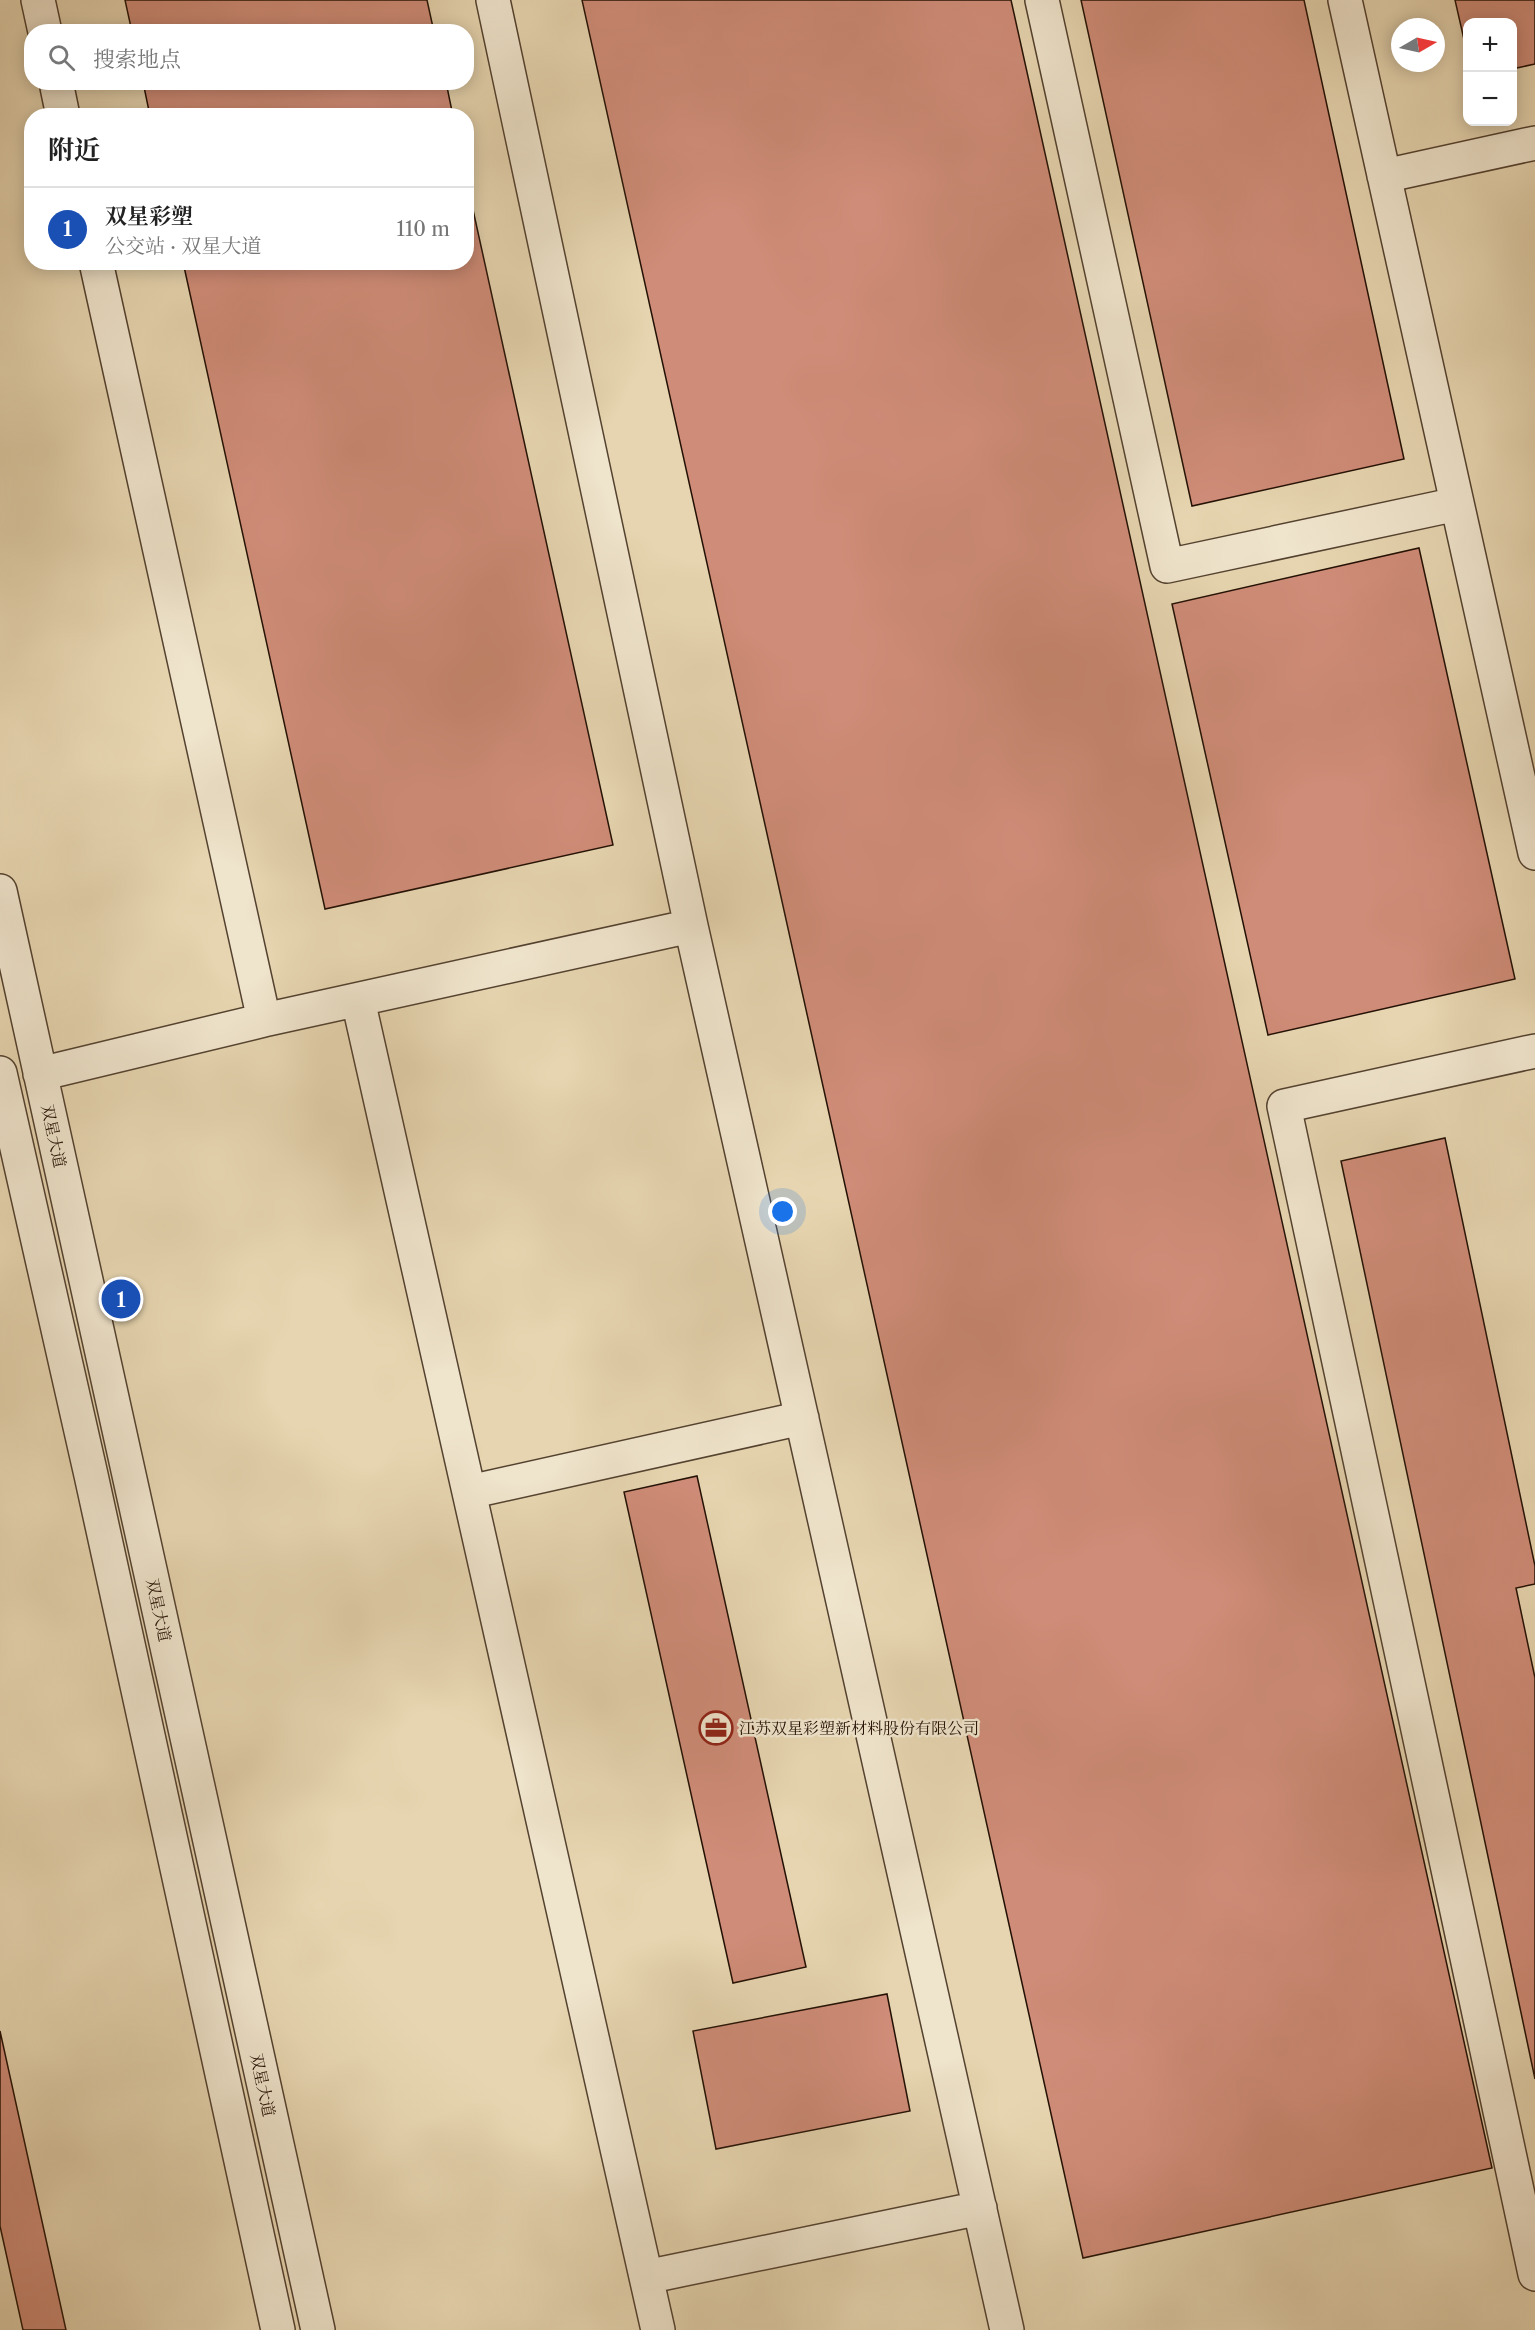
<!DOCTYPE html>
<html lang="zh">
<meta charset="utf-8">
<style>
body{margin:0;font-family:"Libre Caslon Text","Noto Serif SC",serif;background:#f6f6f6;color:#222}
.controls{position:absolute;right:18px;top:18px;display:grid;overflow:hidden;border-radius:12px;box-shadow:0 3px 15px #0003}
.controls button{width:54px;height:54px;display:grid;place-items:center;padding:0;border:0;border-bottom:2px solid #e0e0e0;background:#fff;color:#222;font:30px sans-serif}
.compass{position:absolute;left:1391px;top:18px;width:54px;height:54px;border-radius:50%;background:#fff;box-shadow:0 3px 15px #0003;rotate:81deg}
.you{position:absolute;left:783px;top:1212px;width:21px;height:21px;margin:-15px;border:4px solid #fff;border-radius:50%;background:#1a73e8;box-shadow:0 0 0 9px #1a73e833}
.badge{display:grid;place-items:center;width:39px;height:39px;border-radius:50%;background:#0b8043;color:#fff;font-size:20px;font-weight:700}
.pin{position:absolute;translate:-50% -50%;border:3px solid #fff;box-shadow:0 2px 6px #0006}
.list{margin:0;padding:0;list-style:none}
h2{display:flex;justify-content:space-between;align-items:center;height:78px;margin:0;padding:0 24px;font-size:26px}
h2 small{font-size:20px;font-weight:400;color:#767676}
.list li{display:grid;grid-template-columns:39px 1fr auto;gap:18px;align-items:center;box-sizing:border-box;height:84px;padding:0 24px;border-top:2px solid #e0e0e0}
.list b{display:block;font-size:22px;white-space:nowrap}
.list p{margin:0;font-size:20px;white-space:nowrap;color:#767676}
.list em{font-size:20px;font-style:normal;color:#767676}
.icon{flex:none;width:33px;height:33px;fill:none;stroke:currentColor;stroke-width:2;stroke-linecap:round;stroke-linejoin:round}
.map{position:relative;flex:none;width:1535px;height:2330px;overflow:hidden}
.search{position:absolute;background:#fff;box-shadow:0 3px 15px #0003;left:24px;top:24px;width:450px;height:66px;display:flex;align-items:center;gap:15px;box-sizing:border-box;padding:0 21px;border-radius:24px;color:#767676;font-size:22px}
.panel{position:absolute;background:#fff;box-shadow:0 3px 15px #0003;left:24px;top:108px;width:450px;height:162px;border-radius:24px}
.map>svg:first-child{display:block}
.building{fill:#cf8c78;stroke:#241105;stroke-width:1.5}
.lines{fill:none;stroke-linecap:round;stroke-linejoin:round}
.minor-casing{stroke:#544230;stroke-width:36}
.minor{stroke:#efe4cc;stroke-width:33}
.labels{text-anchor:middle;stroke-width:5;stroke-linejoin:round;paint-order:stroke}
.street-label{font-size:16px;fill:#241105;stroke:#efe4cc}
.poi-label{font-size:16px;fill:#241105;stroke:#efe4cc;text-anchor:start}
</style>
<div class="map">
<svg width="1535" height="2330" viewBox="0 0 1535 2330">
<rect width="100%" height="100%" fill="#e6d5b0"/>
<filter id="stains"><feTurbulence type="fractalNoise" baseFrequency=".00333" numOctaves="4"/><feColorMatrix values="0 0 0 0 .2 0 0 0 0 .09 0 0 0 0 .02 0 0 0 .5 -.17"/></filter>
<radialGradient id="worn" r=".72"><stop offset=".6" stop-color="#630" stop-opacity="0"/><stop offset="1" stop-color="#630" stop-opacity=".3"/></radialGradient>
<path class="building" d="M125 0H427L434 32H132Z
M582 0H1011L1492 2168 1083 2258Z
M1081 0H1304L1404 459 1192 506Z
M1455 0H1535V64L1512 69V22H1468V57Z
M143 82H446L453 116H150Z
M466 178 613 845 325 909 183 262H466Z
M1419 548 1515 979 1268 1035 1172 604Z
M1445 1138 1535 1566V1584L1516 1588 1535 1678V2079L1341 1161Z
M697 1476 806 1967 733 1983 624 1492Z
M887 1994 910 2111 716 2149 693 2031Z
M0 2031 66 2330H23L0 2226Z"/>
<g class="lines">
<defs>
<path id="minor" d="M38 0 45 32
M493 0 691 926 1007 2330
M1042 0 1167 566 1457 504
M1345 0 1535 853
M56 82 63 116
M1384 176 1535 143
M96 262 264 1020 691 926
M0 891 318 2330
M358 1000 658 2330
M1535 1051 1284 1106 1535 2274
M0 1073 91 1475 278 2330
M40 1074 264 1020
M469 1492 802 1418
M646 2277 980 2208"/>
</defs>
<use href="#minor" class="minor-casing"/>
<use href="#minor" class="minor"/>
</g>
<defs>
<symbol id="office-ring" viewBox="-11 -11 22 22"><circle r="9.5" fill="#efe4cc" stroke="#8f2418" stroke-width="1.5"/><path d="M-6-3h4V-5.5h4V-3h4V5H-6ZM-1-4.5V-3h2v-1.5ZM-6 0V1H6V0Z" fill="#8f2418"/></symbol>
</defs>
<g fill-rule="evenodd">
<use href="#office-ring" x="697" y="1709" width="38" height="38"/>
</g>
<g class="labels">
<g class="street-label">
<text transform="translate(54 1136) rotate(78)" y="6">双星大道</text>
<text transform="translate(159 1610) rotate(78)" y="6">双星大道</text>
<text transform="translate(263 2085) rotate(78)" y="6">双星大道</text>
</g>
<g class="poi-label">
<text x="739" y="1734">江苏双星彩塑新材料股份有限公司</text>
</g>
</g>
<rect width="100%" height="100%" filter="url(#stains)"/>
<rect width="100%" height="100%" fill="url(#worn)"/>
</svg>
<div class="controls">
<button>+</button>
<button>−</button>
</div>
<svg class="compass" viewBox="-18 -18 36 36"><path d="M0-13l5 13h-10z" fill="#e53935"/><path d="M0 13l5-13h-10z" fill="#767676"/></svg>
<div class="you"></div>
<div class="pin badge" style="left:121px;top:1299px;background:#1a4fb4">1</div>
<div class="search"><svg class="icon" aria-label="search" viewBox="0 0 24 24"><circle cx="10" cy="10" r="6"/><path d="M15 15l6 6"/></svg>搜索地点</div>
<section class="panel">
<h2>附近<small></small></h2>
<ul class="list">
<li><span class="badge" style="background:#1a4fb4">1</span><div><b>双星彩塑</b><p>公交站 · 双星大道</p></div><em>110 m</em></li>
</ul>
</section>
</div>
